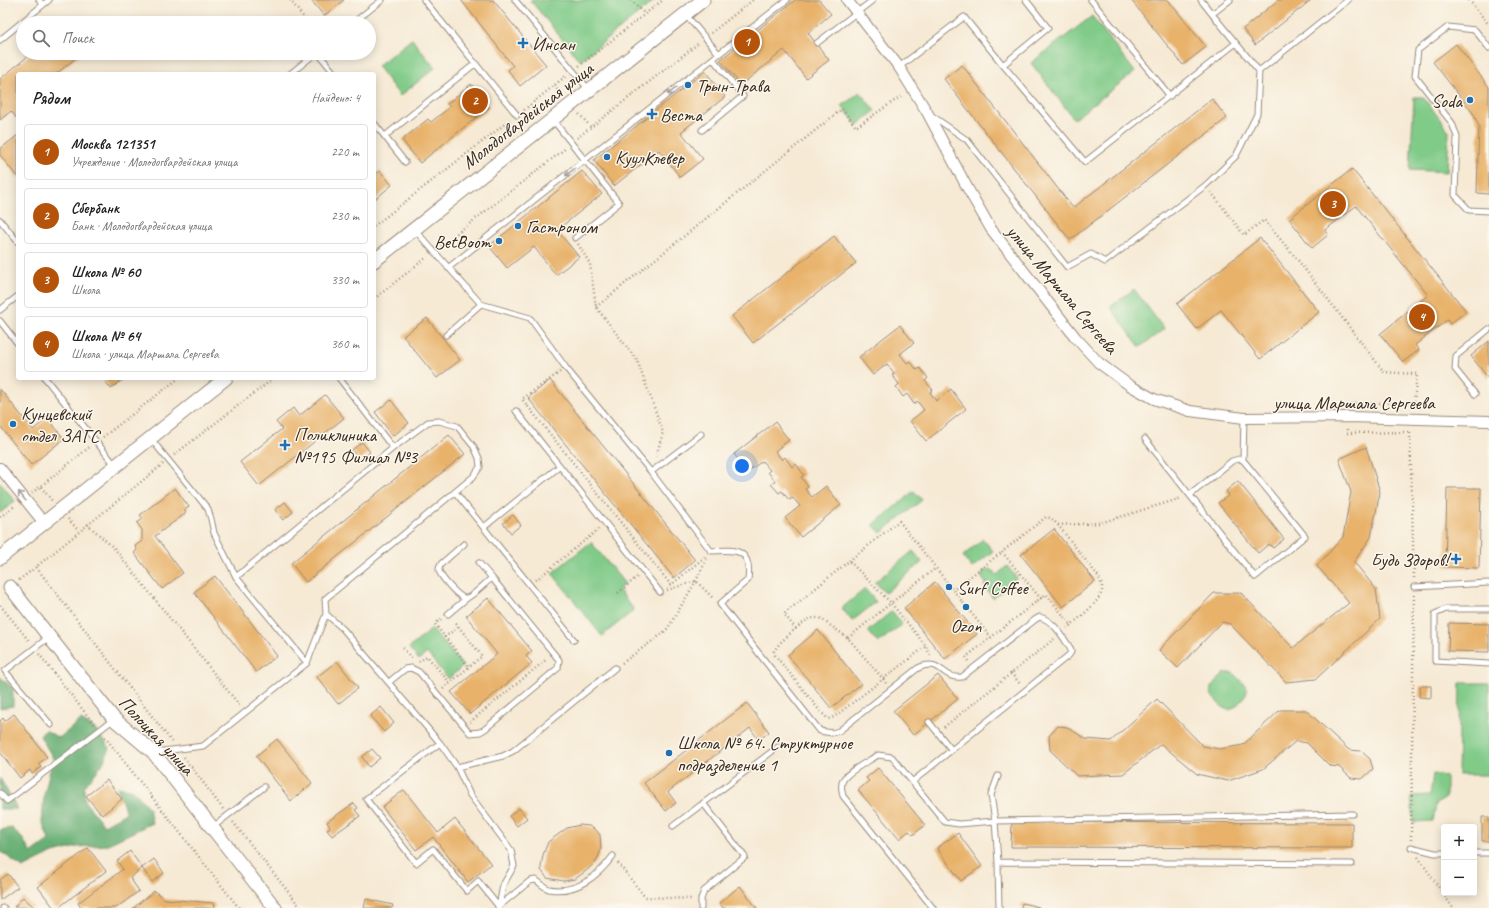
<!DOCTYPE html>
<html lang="ru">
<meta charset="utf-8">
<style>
body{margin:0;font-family:Caveat,sans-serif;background:#f2f2f2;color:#202124}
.controls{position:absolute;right:12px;bottom:12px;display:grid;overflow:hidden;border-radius:4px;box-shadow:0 2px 10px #0003}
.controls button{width:36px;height:36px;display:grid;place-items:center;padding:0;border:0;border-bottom:1px solid #e0e0e0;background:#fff;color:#202124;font:20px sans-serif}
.you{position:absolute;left:742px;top:466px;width:14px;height:14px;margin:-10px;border:3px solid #fff;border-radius:50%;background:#1a73e8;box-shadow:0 0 0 6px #1a73e833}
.badge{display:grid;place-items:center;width:26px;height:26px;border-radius:50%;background:#b45309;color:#fff;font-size:13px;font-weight:700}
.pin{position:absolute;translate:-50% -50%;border:2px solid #fff;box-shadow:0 1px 4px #0006}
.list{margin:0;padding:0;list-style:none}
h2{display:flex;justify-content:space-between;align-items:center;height:52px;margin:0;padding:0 16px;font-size:17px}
h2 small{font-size:13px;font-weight:400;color:#757577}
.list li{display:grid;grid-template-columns:26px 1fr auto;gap:12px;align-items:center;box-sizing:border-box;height:56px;margin:0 8px 8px;padding:0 8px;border:1px solid #e0e0e0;border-radius:4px}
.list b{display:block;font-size:15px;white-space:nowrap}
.list p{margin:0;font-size:13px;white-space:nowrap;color:#757577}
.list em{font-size:13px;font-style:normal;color:#757577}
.icon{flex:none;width:22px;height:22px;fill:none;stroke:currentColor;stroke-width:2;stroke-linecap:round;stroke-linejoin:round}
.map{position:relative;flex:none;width:1489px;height:908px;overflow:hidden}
.search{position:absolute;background:#fff;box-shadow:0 2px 10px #0003;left:16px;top:16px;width:360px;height:44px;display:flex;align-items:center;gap:10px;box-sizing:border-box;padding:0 14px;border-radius:22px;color:#757577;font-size:15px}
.panel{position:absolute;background:#fff;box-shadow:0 2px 10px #0003;left:16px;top:72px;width:360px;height:308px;border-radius:4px}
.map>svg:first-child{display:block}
.green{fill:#81cb89;stroke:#5e7a54}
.forest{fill:#68af75;stroke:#526c4a}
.building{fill:#e8b26b}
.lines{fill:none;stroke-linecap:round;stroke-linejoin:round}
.service-casing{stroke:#988a7a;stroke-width:7}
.minor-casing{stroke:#988a7a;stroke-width:12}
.tertiary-casing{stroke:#988a7a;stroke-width:15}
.path{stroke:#988a7a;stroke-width:2.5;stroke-dasharray:1 3;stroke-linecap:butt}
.service{stroke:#fff;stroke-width:5}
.minor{stroke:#fff;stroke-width:10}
.tertiary{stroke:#fff;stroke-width:13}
.oneway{stroke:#a79f9a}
.poi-dot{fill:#1f6fb2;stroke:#fbf7ec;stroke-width:1.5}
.labels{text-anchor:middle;stroke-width:3;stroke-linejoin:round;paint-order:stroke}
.poi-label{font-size:19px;fill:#3b2a1e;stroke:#fbf7ec;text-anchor:start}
.street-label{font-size:19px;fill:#3b2a1e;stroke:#fbf7ec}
</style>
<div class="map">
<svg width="1489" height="908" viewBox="0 0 1489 908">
<rect width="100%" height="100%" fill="#fbf7ec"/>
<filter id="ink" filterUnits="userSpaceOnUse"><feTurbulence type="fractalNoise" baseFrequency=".025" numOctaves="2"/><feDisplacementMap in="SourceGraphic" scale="8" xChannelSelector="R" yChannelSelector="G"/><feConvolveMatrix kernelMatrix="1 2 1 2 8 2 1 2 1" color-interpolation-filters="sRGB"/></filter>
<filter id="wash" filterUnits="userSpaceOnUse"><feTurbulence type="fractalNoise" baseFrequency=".012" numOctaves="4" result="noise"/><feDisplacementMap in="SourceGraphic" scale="16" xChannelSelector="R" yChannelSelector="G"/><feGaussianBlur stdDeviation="0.9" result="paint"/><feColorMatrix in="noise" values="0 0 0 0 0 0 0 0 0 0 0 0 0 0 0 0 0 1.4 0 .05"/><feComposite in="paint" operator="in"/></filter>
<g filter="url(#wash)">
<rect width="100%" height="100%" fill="#f6ead5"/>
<path class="green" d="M530 0H655L580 61Z
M1092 16 1135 72 1074 119 1031 63Z
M412 39 435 68 400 96 377 66Z
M860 92 875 111 857 125 842 106Z
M1414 97H1423L1449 131 1447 172 1410 170Z
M1134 289 1164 329 1140 347 1110 307Z
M0 482 15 501 0 513Z
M914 491 922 500 881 533 873 525Z
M983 539 993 551 972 568 963 556Z
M591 542 625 584 618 589 634 610 602 636 552 573Z
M913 551 922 562 885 593 875 582Z
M1007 566 1017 578 993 598 984 586 986 583 982 578C981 573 984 570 989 569L994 571 997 575Z
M865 589 876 602 852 621 842 608Z
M892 611 902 624 878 643 868 631Z
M432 629 463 666 448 679 427 653 419 660 409 648Z
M1225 673H1233C1242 683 1254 688 1241 701 1237 705 1234 708 1229 710 1223 708 1220 705 1216 701 1204 688 1216 683 1225 673Z
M1460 683H1489V775H1458Z
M1433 774 1446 776V798L1436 804 1433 821 1413 822 1411 796 1430 795Z"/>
<path class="forest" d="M0 677 13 688V706L0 708Z
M81 720 94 728 110 748 102 765 84 787 85 802 104 825 126 813 117 787 132 789 149 808 152 823 106 845 77 847 53 853 23 868 0 851V830L12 828 22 838 31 853 49 840 42 821 44 795 53 758 40 736 45 730 59 738Z
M0 778 17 809H0Z"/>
<g id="blocks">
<path class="building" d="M311 0H344L324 16Z
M461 0H493L546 65 520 86 508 70 513 66Z
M795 0H819L831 14 808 33 829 60 806 78 784 50 741 85 720 60Z
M1131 0H1168L1206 47 1183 65Z
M1278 0H1311L1255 45 1243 29Z
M1456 44 1489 87V194L1477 193 1479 126 1473 113 1433 62Z
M32 53H82L56 74H18V120L11 111 0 120V79Z
M962 65 1073 208 1212 99 1227 118 1070 240 944 79Z
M705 71 725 97 681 132 703 159 680 177 659 150 614 186 594 160Z
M471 84 489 107 420 163 402 140 428 119 431 122 450 107 447 104Z
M18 135V178L0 155V149Z
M1352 169 1466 311 1450 324 1447 320 1415 345 1419 350 1403 362 1380 334 1428 295 1356 206 1325 230 1328 235 1312 248 1289 219Z
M380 171 392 185 374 200V173L375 174Z
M582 171 602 194 557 230 579 257 556 275 534 247 507 268 489 246Z
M834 236 856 263 753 343 732 316Z
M1260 238 1319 312 1260 359 1221 310 1197 329 1177 304Z
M427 318 460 360 437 378 403 336Z
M900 325 914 343 900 354 907 363 910 361 917 370 920 368 928 378 925 381 933 390 930 392 936 401 951 389 966 409 926 441 910 421 924 410 917 401 914 404 907 394 903 397 896 387 899 384 892 375 895 374 887 364 873 375 859 357Z
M1489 341V379L1471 356Z
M103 378H124L111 389Z
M550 380 695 560 674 578 528 398Z
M0 389 33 430 48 418 64 439 31 465 0 426Z
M325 395 344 418 259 486 240 462 282 429 276 422 293 408 299 416Z
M391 400 409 423 393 436 375 412Z
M775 422 789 440 775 451 782 460 785 457 792 467 796 464 804 475 801 477 808 487 805 489 812 497 826 486 841 505 801 537 785 518 800 506 793 498 789 500 782 491 779 493 771 484 775 481 768 472 770 470 762 461 748 472 734 454Z
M449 435 465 454 306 582 291 563Z
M362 442 370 452 360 460 352 450Z
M1366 447 1380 492 1371 537 1354 562 1376 589 1380 619 1316 679 1286 682 1230 624 1222 622 1178 668 1159 650 1214 593H1241L1293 648 1349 603 1317 566 1343 537 1351 492 1339 459Z
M1238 481 1284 539 1273 548 1269 544 1258 553 1218 503 1229 495 1226 491Z
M175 488 189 507 184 510 186 513 155 536 183 573 162 589 134 553 137 550 135 546 142 541V530L137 523 143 519 140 515Z
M1447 488H1481L1479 568 1445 567Z
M285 502 293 512 283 520 275 510Z
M513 515 521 525 511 533 503 523Z
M1054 529 1095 581 1063 607 1021 555Z
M215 576 277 656 256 672 194 592Z
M935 582 977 634 945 659 904 608Z
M488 598 532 651 526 656 532 663 470 714 451 692 497 654 466 616Z
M1449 623 1489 624V652L1448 651Z
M818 630 861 684 831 708 788 655Z
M337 661 358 688 338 704 317 677Z
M938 675 958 699 913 735 893 711Z
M1420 686H1431V698L1419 697Z
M1157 699 1203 746 1220 749 1243 745 1280 710H1306L1349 750 1361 751 1370 759 1373 769 1362 779 1351 778 1339 767 1330 766 1307 743 1296 741 1263 769 1228 781 1197 774 1161 744 1123 774 1077 776 1050 750 1049 736 1058 726 1067 727 1086 739 1111 741Z
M747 703 769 732 759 740 750 728 668 792 676 803 666 811 644 783Z
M381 707 394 723 384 732 370 716Z
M14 714 47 757 38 764 41 767 32 774 30 770 20 778 0 752V721L3 718 5 721Z
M277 739 312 783 291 801 256 756Z
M372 749 380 758 369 767 362 757Z
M878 768 925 825 913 835 909 831 899 839 858 790 869 781 866 778Z
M107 780 122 799 102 815 86 796Z
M404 790 438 833 455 819 491 864 468 882 433 837 416 850 382 807Z
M354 803 358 808 355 810 360 816 332 836 327 830 330 827 327 822Z
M519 808 527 818 517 826 509 816Z
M1482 817H1489V841H1482Z
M1012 822 1352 823V848L1011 847Z
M580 825 589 826 596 830 600 835 601 850 596 862 586 871 575 879 564 881 547 878 541 870V867L543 855 548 842 567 828Z
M958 833 982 866 961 881 937 848Z
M88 848 106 871 58 908H54L38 887Z
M130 851 142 868 130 878 139 891 116 908H81L78 903 123 869 117 861Z
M154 859 164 873 152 882 142 868Z
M8 874 18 887 0 900V880Z
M740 886 757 908H723L719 903Z
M154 891 165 899 214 903 215 908H133Z
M23 897 35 908 14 907Z
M366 899 393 905 392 908H364Z
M1022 903 1039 907V908H1021Z"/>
</g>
</g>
<g filter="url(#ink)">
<use href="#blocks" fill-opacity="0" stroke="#988a7a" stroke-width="1"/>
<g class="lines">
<defs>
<path id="service" d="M39 0 43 5
M424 0 517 115
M515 0 589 90
M1091 0 1170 96
M1201 0 1212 14
M1230 0 1212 14 1259 71 1348 0
M686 15 719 54
M353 23 382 0
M0 40 49 0
M817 43 873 0
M1489 48 1475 30 1448 27 1418 50 1415 76 1452 123 1457 137 1455 195 1469 210 1489 211
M318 53 335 74
M1003 65 1085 162 1236 43
M899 67 964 17 1003 65 1048 28 1026 0
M290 74 316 53
M931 115 967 140 1067 267 1091 254 1105 262 1206 185 1236 156 1257 114 1259 71
M553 120 619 203 575 238
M374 123 405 162
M702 130 743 96 713 59
M385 136 476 63
M0 220 18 242
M414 229 481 304 530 318 566 368 651 472 711 551C737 549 752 549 748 580L720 604 820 731 832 733 839 731 918 668C942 657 941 680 962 677L1036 619 1040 617C1054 621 1063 637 1070 648L1071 652 1069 655 912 782
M448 268 787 0
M0 310 18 296
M0 321 18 344
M446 335 481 304
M45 378 115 465
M339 378 393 448
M1475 394 1455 369 1456 356 1489 329
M516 411 660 592
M151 439 208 509 211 519 214 533 236 577 307 663
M1145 439 1255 577 1305 536 1243 460 1239 459 1232 461 1190 495
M1243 460 1244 418
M651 472 701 434
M455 492 574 640
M484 527 560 466
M479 563 492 578
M1414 587 1489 583
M1489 609H1446L1435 614V661L1489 664
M326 614 343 629 440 743 457 767 470 795 511 850 514 866 503 885 499 907
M448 614 467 598
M49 637 5 671 51 725
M389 682 405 669 411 668 419 672 470 733 480 732 485 729 558 668 559 660 492 578C485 583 474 595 467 598 460 600 443 579 440 573 438 570 439 567 441 564L464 544
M929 722 951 749
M440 743 366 799 416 863 433 849 467 891 478 881 499 907
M156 752 203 746 307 663 326 614 325 599 473 477 480 467 479 458 474 447 457 426 439 421 428 422 393 448 236 577
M457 767 503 756 513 751 615 668
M0 793 7 801 114 719
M673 826 778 747
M213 827 264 787
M1411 847 1435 853H1444
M1474 853H1489
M998 862 1352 864
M498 907 530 881 536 880C540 883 545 888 549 889 576 894 598 876 613 856
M3 908H4
M701 908V899L704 891 745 857 703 803
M933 908 843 796C842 791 840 785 843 780 848 771 869 761 878 755L892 757 945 822 959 824 995 821 991 795 998 776
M999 908 998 862 995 821 1353 814"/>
<path id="minor" d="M847 0 899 67 927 112 968 189 991 229 1076 338 1099 363 1129 385 1154 399 1190 411 1244 418 1349 417 1489 421
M0 468 44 523"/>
<path id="tertiary" d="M374 261 703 0
M0 558 226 378
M10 587 114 719 153 752 275 908"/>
</defs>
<use href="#service" class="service-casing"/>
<use href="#minor" class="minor-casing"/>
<use href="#tertiary" class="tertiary-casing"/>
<path class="path" d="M290 0 308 23
M631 0 645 14
M1469 0 1489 25
M711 33 753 0
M579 66 663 0
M554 86 563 96
M524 110 567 75
M579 114 591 127
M577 138 699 43
M1211 192 1244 235 1264 220 1297 259 1384 372 1417 374 1414 402 1350 404V407
M374 226 510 120
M578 244 590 264 596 307 637 360 663 432 656 457
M441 246 566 148
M374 299 427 257
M596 307 842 109 856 127 903 95
M560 372 522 399 671 585 706 556
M1347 429V433L1410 432 1414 578
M103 437 179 378
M174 455 274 378
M163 464 36 567 172 742
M41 487 53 502
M32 493 91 446
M0 517 16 505
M68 519 79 531
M87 524 114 548 240 706
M1058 525 1100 523 1182 498
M849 561 899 521 936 568
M19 580 36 567
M536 580 599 529
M667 590 696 581 714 599
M618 593 637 577
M1041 599 1002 552 1046 517 1051 518 1058 525 1098 576C1101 582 1104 588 1101 594 1096 605 1076 621 1067 628
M0 605 30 642
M441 619 435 624 445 637
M458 627 445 637 469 667
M796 629 784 614 849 561 891 603 936 568 953 590
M848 638 891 603 926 646 931 658
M991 638 953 590 1002 552
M403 648 413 660
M39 654 94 724
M969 661 966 657 1046 594 1071 625
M419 662 427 656 450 683
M622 663 662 634 668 628 696 581 707 558
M1011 673 1021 685
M886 683 883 679 848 638 820 618C815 618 811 618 807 620 797 627 780 641 774 651L775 655 820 711 828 719 834 717 926 646
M443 689 482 656 454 621
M470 722 547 659
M944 727 1054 639
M105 737 239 908
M184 757 223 809
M233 822 301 908
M1411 840 1414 595
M1418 857 1453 908
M618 863 645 897 693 899"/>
<use href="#service" class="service"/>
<use href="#minor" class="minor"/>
<use href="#tertiary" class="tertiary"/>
</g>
<defs><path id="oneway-shaft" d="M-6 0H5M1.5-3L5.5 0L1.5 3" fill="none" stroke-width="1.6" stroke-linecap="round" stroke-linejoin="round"/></defs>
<g class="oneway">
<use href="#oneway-shaft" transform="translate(672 91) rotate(142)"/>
<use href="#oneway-shaft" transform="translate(570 172) rotate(142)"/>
<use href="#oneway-shaft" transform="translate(22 496) rotate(-128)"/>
</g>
</g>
<g class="poi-dot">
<path d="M521 37h4v4h4v4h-4v4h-4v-4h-4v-4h4z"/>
<circle cx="688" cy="85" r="4"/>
<circle cx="1470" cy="100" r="4"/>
<path d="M650 108h4v4h4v4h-4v4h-4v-4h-4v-4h4z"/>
<circle cx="607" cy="157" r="4"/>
<circle cx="518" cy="226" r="4"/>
<circle cx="499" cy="241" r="4"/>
<circle cx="13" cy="424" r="4"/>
<path d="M283 439h4v4h4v4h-4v4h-4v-4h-4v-4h4z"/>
<path d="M1454 553h4v4h4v4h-4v4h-4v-4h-4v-4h4z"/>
<circle cx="949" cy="587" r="4"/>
<circle cx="966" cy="607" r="4"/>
<circle cx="669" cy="753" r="4"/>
</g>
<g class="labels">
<g class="poi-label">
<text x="532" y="50">Инсан</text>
<text x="696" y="92">Трын-Трава</text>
<text x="1462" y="107" text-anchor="end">Soda</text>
<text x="660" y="121">Веста</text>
<text x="615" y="164">КуулКлевер</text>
<text x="526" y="233">Гастроном</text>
<text x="491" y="248" text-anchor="end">BetBoom</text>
<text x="21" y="420">Кунцевский<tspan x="21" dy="22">отдел ЗАГС</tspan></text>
<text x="294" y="441">Поликлиника<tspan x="294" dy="22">№195 Филиал №3</tspan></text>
<text x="1448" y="566" text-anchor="end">Будь Здоров!</text>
<text x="957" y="594">Surf Coffee</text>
<text x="966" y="632" text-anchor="middle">Ozon</text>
<text x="677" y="749">Школа № 64. Структурное<tspan x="677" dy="22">подразделение 1</tspan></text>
</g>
<g class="street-label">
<text transform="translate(527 115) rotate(-38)" y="7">Молодогвардейская улица</text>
<text transform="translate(1063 289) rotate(50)" y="7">улица Маршала Сергеева</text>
<text x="1354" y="409">улица Маршала Сергеева</text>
<text transform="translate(157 735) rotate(47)" y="7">Полоцкая улица</text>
</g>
</g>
</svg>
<div class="controls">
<button>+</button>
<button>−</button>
</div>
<div class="you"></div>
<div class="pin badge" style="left:747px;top:42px">1</div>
<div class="pin badge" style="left:475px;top:101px">2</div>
<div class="pin badge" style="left:1333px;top:204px">3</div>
<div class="pin badge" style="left:1422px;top:317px">4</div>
<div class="search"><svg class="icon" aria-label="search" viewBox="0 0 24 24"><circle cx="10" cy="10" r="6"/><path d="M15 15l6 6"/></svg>Поиск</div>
<section class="panel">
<h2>Рядом<small>Найдено: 4</small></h2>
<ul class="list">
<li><span class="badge">1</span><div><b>Москва 121351</b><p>Учреждение · Молодогвардейская улица</p></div><em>220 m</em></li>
<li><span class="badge">2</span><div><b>Сбербанк</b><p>Банк · Молодогвардейская улица</p></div><em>230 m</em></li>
<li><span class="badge">3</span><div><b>Школа № 60</b><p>Школа</p></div><em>330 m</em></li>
<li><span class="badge">4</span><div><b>Школа № 64</b><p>Школа · улица Маршала Сергеева</p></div><em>360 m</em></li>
</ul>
</section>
</div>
